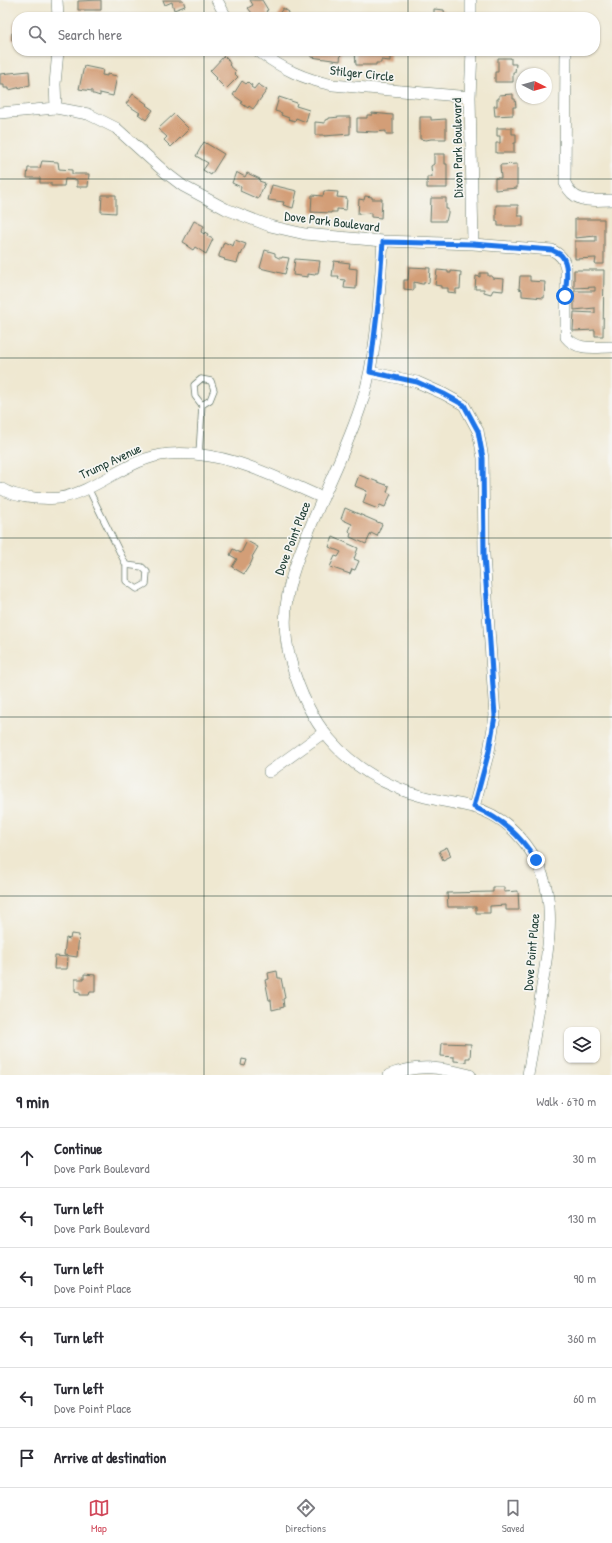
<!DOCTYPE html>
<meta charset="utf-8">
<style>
body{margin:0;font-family:"Patrick Hand",sans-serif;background:#f7f7f7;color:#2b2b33}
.controls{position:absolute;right:12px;bottom:12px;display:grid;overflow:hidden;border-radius:8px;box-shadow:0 1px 3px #0004}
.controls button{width:36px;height:36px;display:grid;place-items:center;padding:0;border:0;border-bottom:1px solid #e1e1e2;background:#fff;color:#2b2b33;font:20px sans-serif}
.compass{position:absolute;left:516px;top:68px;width:36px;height:36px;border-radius:50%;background:#fff;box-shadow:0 1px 3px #0004;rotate:96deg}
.stop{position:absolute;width:12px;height:12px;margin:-9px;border:3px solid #1a73e8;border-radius:50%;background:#fff}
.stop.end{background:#1a73e8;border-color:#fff;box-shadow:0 1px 4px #0008}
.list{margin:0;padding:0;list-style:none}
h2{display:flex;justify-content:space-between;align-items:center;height:52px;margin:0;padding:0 16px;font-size:17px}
h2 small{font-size:13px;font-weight:400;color:#7c7c81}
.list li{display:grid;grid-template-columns:26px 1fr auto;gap:12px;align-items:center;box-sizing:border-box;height:60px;padding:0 16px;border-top:1px solid #e1e1e2}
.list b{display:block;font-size:15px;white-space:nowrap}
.list p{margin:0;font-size:13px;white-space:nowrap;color:#7c7c81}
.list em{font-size:13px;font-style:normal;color:#7c7c81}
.icon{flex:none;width:22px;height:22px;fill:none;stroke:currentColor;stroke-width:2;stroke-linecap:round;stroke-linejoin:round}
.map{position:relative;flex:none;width:612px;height:1075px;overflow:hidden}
.search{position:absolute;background:#fff;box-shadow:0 1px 3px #0004;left:12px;right:12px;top:12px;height:44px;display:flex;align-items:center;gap:10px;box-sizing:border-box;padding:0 14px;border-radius:16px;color:#7c7c81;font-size:15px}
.sheet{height:412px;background:#fff}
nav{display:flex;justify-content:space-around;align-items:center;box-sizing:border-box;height:56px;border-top:1px solid #e1e1e2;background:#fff;font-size:11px;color:#7c7c81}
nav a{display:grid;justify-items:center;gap:2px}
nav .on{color:#d1495b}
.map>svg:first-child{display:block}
.building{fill:#d39e77}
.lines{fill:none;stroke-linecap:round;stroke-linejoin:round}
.lane-casing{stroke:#68796b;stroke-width:7}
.street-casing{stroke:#68796b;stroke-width:12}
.lane{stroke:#fff;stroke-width:5.5}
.street{stroke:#fff;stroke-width:11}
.route{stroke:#1a73e8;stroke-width:5}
.grid{fill:none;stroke:#1f3d34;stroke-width:1;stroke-opacity:0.55}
.labels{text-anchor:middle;stroke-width:3.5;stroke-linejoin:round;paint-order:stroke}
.street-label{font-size:13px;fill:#1f3d34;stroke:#f6f6f2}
</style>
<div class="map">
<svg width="612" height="1075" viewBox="0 0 612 1075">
<rect width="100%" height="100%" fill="#f6f6f2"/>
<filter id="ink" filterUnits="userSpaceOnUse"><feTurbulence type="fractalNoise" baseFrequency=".025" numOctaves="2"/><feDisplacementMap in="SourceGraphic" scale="8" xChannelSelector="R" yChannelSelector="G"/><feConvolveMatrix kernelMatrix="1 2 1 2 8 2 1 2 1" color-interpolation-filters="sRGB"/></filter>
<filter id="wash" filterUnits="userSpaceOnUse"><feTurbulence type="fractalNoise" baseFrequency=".012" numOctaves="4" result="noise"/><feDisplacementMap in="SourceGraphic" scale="16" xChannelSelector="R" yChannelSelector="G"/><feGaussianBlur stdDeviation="0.9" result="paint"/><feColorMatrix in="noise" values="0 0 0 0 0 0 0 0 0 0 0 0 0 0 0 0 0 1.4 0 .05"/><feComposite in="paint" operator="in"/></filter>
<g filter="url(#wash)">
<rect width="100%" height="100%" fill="#efe8d1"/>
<g id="blocks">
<path class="building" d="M101 0V10H78V1Z
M163 0H183L185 6 174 10 172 2 165 5Z
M250 0H262L268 10 266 11 269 16 255 17 248 8 253 5Z
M283 8 289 12 288 14 290 17H277Z
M434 9 444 10 445 17H434Z
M14 23H17V40H12V33H14Z
M313 51H341L340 61 311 57Z
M355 51H390V61L381 60V63H376V65H356Z
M224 56 228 60 230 64 229 65 236 71 234 73 238 77 226 89 216 79 217 78 210 71Z
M498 58H511V64H516L515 72H513V82H495V72H498Z
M84 66 103 70 102 75 107 76V74L117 76 113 96 100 93V96L94 94H92V91L79 89Z
M29 71 30 85 9 90V88H4V85H0V74Z
M242 81 246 84 248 82 250 84 252 85 251 87 254 89 258 84 267 90 253 109 249 106 248 108 241 103 243 102 233 95Z
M133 94 147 104 146 105 153 110 146 120 138 114 140 113 126 104Z
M513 94V99H515L516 107H513V115L495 116 494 106H497V99H499V95Z
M279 97 297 103 296 106 309 110 306 122 296 118 295 121 288 119 289 118 281 115 282 113 275 111Z
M372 113 393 115V134H386V131L375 132 357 131V118H367V115H372Z
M174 114 189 129 171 147 164 140 167 137 158 129Z
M340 117H350V134L324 136V135H315V122L325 123V120L329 119V118Z
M420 117H431V120L446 119V139H431L426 140 420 139Z
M497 128H512V134H516V143H514V153H496V143H500V136H497Z
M204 142 224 154 211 175 203 170 208 163 196 156Z
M434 154H445V164H447V188H427V177H432L431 166 434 164Z
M42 161 58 162 59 169 72 170V174H89L88 187H77V180L65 179 64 186H51V183H40V178H27L28 168H40Z
M517 164V188L495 190V178H501L500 165Z
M236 172 245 177 247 173 260 179 259 181 265 183 258 199 240 191 241 187 232 183Z
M272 185 297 191 293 208 283 205 284 202 268 200Z
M324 191 338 192 337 197 347 198 346 210 337 209V212H331V213L311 212 312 195 323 196Z
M102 195H116V213L101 212Z
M365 196 372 197V199H382L381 218 371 217V213L358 214 359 199 364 200Z
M431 198H446V209H448V213L446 221H430Z
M496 205H518V216H523V226H498V221H496Z
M575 219H604V264H595L596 258 575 259V241H596V236L575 238Z
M194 221 204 226 201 232 204 234 205 232 206 233 208 234 207 236 213 239 206 254 195 247 193 250 187 246 188 245 183 242Z
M235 240 246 244 241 255 240 254 237 263 224 260 225 259 219 257V255L224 242 233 246Z
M265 250 275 253V256L279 258H282V257L289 258 285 274 260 268Z
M295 259 320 261 318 273H315V275L308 274V277L293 275Z
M334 261 350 263 349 268 357 269 356 289 344 288 345 280 338 279 339 276H332Z
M409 267 430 268 429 283 424 282V284H422L414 282V290L404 289V280H408Z
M437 270 448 271V273H451V271L461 272 460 289H456V293L448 292V288H441V286L435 285Z
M574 270H604L603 336H595V330L573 331 574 312 595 313V308L574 310V291H595V287L574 288Z
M480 273H488V276H492V278L504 279 503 291 493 290 491 294 484 292V289H475L476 276 480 277Z
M520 276H530V281L545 282 544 298 522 296V290L519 289Z
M359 475 389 486 387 492 391 494 385 507 380 505 378 509 363 503 367 491 355 486Z
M345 508 382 524 377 536 371 533 366 544 350 537 351 533 349 531 352 524 341 519Z
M333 537 358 548 354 559 359 561 355 570 352 569 350 574 330 567 335 556 338 557 341 552 329 547Z
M247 541 258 547 252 557 253 558 251 563 244 574 232 567 237 559 230 555 233 549 241 553Z
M447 847 451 856 443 860 439 851Z
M493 887H504V892L518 891 519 910H506V905L490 906V913H476V907H448L447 893 493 892Z
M71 934 79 935 77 957 64 955 66 938 70 939Z
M55 956 68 957 67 969H54Z
M277 971 278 978H281L285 998 283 999 284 1007 272 1010 271 1000H269L265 980 269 979 268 973Z
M84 974 95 975V992H90L89 995H80V992L75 991V979H84Z
M442 1043 471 1044 470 1058H466V1062L454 1061V1057L441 1056Z
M242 1059 247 1060 245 1066 241 1065Z"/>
</g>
</g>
<g filter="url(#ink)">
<use href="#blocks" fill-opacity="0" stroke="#68796b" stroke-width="1"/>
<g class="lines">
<defs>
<path id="lane" d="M199 454 202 405 210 400 214 390 211 381 201 379 194 385 195 396 202 405
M88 488 126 565V581L137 589 146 584 147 572 142 567 126 565"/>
<path id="street" d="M57 0 58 17
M217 0 226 17
M471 0V17
M258 51C283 69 303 79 333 85L470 97
M472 51 470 97 473 244
M566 51 565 183C575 205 592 200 612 200
M56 108 55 84 58 51
M0 113 56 108 88 114 116 128 166 173 183 186 226 209 270 226 305 234 383 241 473 244 552 250C561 255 564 259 566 268V337C577 351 595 347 612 347
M383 241C379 294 378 348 363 399 350 442 329 482 312 523 292 571 276 610 291 662 308 723 341 765 400 789 423 799 448 801 472 807 511 817 540 854 547 892 553 923 547 956 542 986 538 1016 533 1045 528 1075
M370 372 417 382 444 394 464 405 478 431 483 458 484 555 495 716 489 751 474 807
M0 488C11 495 22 497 35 498 43 498 52 499 59 498 99 491 128 457 169 454 225 450 273 476 323 498
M269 772 323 733
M389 1075C420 1063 440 1068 470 1075"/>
</defs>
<use href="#lane" class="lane-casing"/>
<use href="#street" class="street-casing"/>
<use href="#lane" class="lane"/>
<use href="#street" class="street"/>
</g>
</g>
<g class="lines" filter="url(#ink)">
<path class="route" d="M536 860C520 835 502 819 474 807L489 751 495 716 484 555 483 458 478 431 464 405 444 394 417 382 370 372 378 305 383 242 473 244 552 250C555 252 559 253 561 255 570 264 566 285 565 296"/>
</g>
<path class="grid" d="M204 0V17M408 0V17M204 51V1075M408 51V1075M0 179H612M0 358H612M0 538H612M0 717H612M0 896H612"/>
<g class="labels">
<g class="street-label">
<text transform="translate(362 73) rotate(6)" y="5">Stilger Circle</text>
<text transform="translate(457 148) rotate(-91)" y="5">Dixon Park Boulevard</text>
<text transform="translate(332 221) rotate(7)" y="5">Dove Park Boulevard</text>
<text transform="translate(110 461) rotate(-25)" y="5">Trump Avenue</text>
<text transform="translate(292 538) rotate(-69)" y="5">Dove Point Place</text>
<text transform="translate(531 952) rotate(-85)" y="5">Dove Point Place</text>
</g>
</g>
</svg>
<div class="controls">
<button><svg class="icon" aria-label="layers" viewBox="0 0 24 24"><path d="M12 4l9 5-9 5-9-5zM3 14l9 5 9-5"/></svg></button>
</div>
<svg class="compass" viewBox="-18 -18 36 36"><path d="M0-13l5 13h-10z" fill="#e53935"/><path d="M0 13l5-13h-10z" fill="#7c7c81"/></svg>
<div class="stop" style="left:565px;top:296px"></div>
<div class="stop end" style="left:536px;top:860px"></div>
<div class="search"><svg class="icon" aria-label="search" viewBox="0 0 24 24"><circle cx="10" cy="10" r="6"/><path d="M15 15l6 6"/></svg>Search here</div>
</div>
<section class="sheet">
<h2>9 min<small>Walk · 670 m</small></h2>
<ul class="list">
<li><svg class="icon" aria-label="ahead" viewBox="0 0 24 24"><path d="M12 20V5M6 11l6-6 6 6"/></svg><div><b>Continue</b><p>Dove Park Boulevard</p></div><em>30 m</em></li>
<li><svg class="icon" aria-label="left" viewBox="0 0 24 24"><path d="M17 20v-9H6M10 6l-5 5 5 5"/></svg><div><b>Turn left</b><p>Dove Park Boulevard</p></div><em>130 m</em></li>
<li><svg class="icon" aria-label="left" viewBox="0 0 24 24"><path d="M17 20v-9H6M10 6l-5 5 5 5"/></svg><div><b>Turn left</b><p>Dove Point Place</p></div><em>90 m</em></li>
<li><svg class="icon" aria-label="left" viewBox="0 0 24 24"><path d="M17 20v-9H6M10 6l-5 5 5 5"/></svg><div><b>Turn left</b></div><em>360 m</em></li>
<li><svg class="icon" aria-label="left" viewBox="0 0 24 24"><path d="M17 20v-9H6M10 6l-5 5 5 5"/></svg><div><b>Turn left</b><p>Dove Point Place</p></div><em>60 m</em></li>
<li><svg class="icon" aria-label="arrive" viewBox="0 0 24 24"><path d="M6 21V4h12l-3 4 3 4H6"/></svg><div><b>Arrive at destination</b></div></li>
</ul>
</section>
<nav>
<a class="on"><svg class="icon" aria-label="map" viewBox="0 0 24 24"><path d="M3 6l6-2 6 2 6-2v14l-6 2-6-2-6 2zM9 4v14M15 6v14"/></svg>Map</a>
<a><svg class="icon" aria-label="directions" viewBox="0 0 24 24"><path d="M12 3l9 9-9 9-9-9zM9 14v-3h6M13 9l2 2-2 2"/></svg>Directions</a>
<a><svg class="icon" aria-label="saved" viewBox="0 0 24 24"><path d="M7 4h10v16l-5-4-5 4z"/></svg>Saved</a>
</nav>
